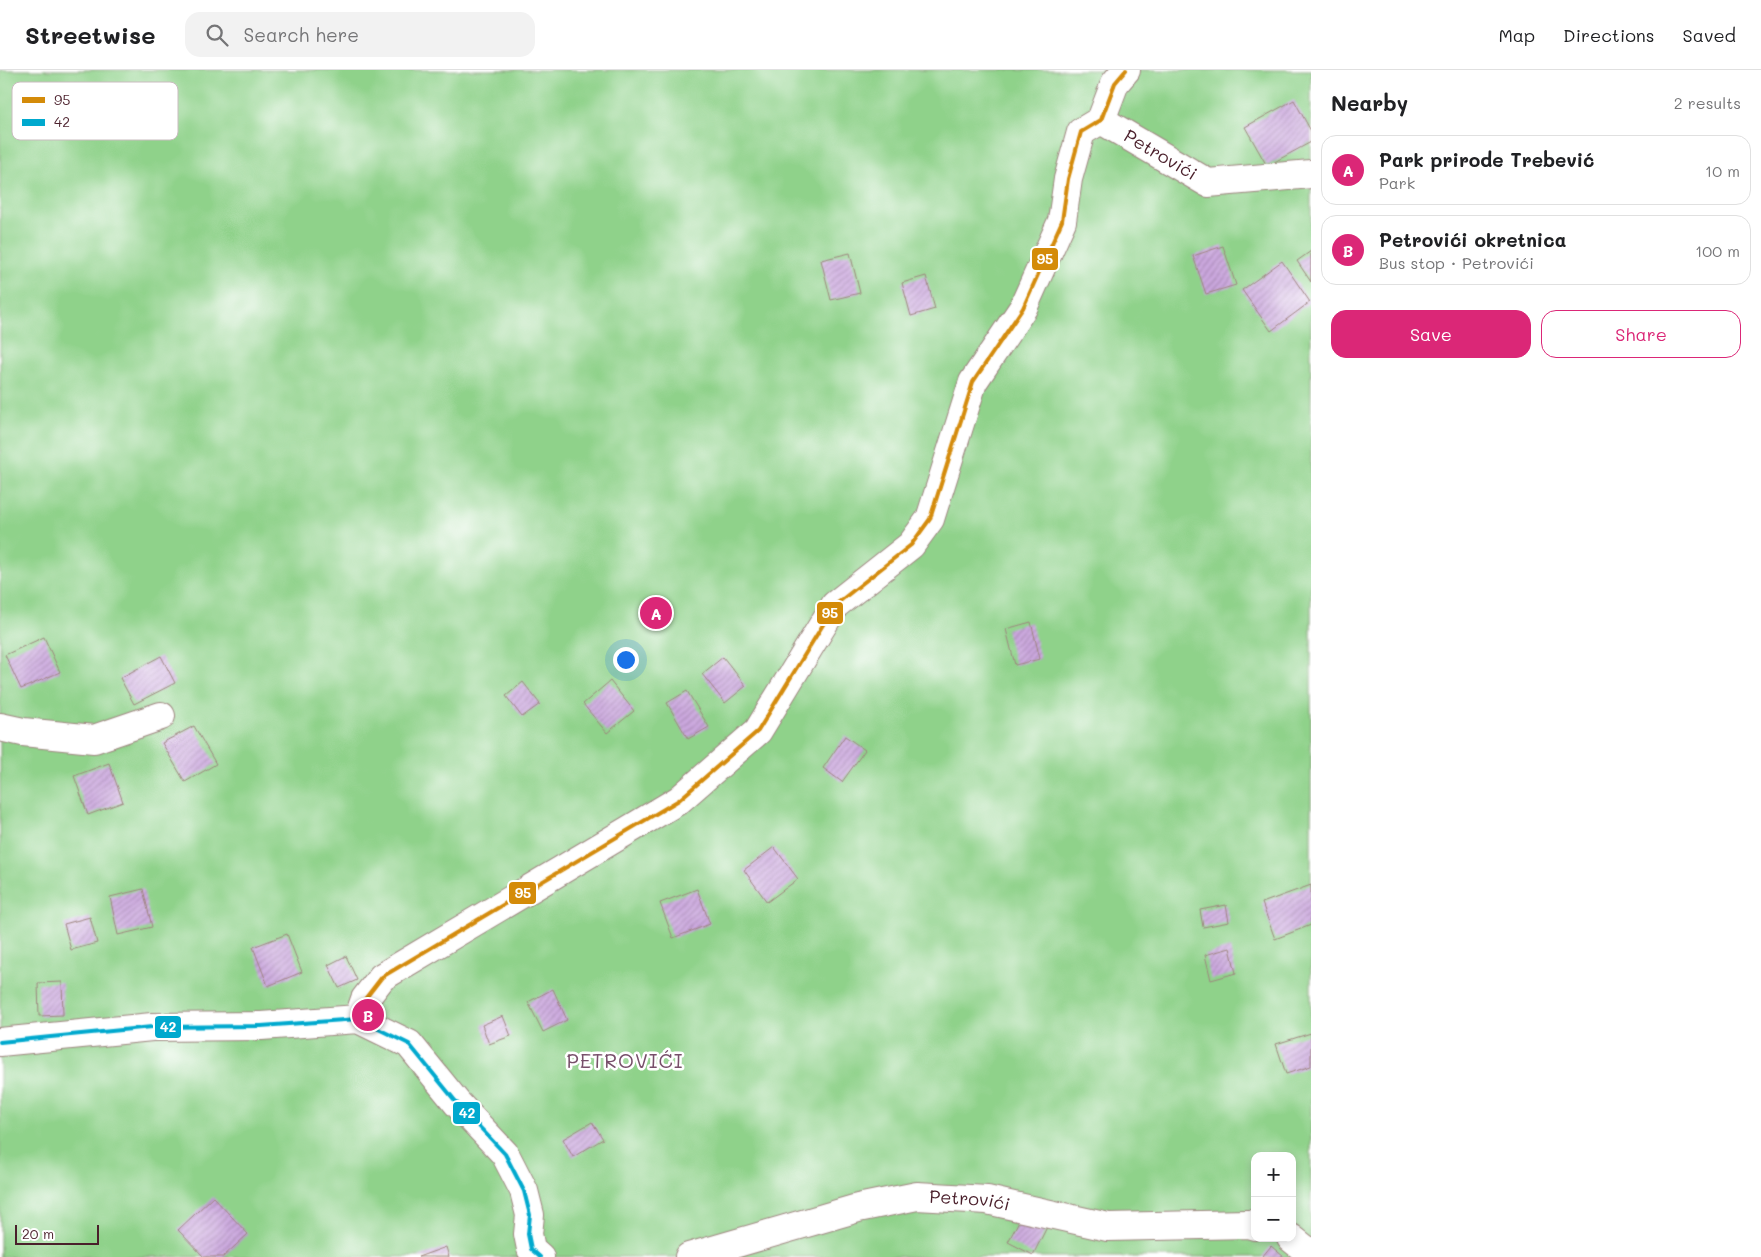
<!DOCTYPE html>
<meta charset="utf-8">
<style>
body{margin:0;font-family:Mali,sans-serif;background:#f2f2f2;color:#202124}
.controls{position:absolute;right:15px;bottom:15px;display:grid;overflow:hidden;border-radius:10px;box-shadow:0 2px 8px #0003}
.controls button{width:45px;height:45px;display:grid;place-items:center;padding:0;border:0;border-bottom:1px solid #e0e0e0;background:#fff;color:#202124;font:25px sans-serif}
.scale{position:absolute;left:15px;bottom:12px;width:84px;box-sizing:border-box;padding-left:5px;border:2px solid #4a1f2b;border-top:0;font-size:14px;line-height:18px;white-space:nowrap;color:#4a1f2b;-webkit-text-stroke:4px #fff;paint-order:stroke}
.you{position:absolute;left:625px;top:589px;width:18px;height:18px;margin:-12px;border:4px solid #fff;border-radius:50%;background:#1a73e8;box-shadow:0 0 0 8px #1a73e833}
.badge{display:grid;place-items:center;width:32px;height:32px;border-radius:50%;background:#db2777;color:#fff;font-size:16px;font-weight:700}
.pin{position:absolute;translate:-50% -50%;border:2px solid #fff;box-shadow:0 1px 5px #0006}
.list{margin:0;padding:0;list-style:none}
h2{display:flex;justify-content:space-between;align-items:center;height:65px;margin:0;padding:0 20px;font-size:21px}
h2 small{font-size:16px;font-weight:400;color:#757577}
.list li{display:grid;grid-template-columns:32px 1fr auto;gap:15px;align-items:center;box-sizing:border-box;height:70px;margin:0 10px 10px;padding:0 10px;border:1px solid #e0e0e0;border-radius:15px}
.list b{display:block;font-size:19px;white-space:nowrap}
.list p{margin:0;font-size:16px;white-space:nowrap;color:#757577}
.list em{font-size:16px;font-style:normal;color:#757577}
.actions{display:flex;gap:10px;padding:15px 20px}
.actions a{flex:1;padding:11px 0;border:1px solid #db2777;border-radius:15px;text-align:center;font-size:18px;color:#db2777}
.actions .main{background:#db2777;color:#fff}
.icon{flex:none;width:28px;height:28px;fill:none;stroke:currentColor;stroke-width:2;stroke-linecap:round;stroke-linejoin:round}
.map{position:relative;flex:none;width:1311px;height:1187px;overflow:hidden}
header{display:flex;align-items:center;gap:30px;box-sizing:border-box;height:70px;padding:0 25px;background:#fff;border-bottom:1px solid #e0e0e0}
header strong{font-size:24px}
nav{display:flex;gap:28px;margin-inline-start:auto;font-size:18px}
.search{width:350px;height:45px;background:#f2f2f2;display:flex;align-items:center;gap:12px;box-sizing:border-box;padding:0 18px;border-radius:15px;color:#757577;font-size:19px}
main{display:flex}
aside{flex:1;background:#fff}
.map>svg:first-child{display:block}
.park{fill:#8fd28a;stroke:#6c785a;fill-rule:evenodd}
.building{fill:url(#building-hatch)}
.lines{fill:none;stroke-linecap:round;stroke-linejoin:round}
.minor-casing{stroke:#9d847e;stroke-width:30}
.minor{stroke:#fff;stroke-width:28}
.bus-1-casing{stroke:#fff;stroke-width:8}
.bus-2-casing{stroke:#fff;stroke-width:8}
.bus-1{stroke:#d48b09;stroke-width:4}
.bus-2{stroke:#00a9ce;stroke-width:4}
.labels{text-anchor:middle;stroke-width:5;stroke-linejoin:round;paint-order:stroke}
.street-label{font-size:18px;fill:#4a1f2b;stroke:#fff}
.quarter-label{font-size:20px;letter-spacing:1px;fill:#774f6a;stroke:#fff}
.key{fill:#fff;stroke:#c9bcbf;stroke-width:1}
.key-label{font-size:14px;fill:#4a1f2b}
.line-badge{stroke:#fff;stroke-width:2}
.badge-label{font-size:14px;text-anchor:middle;font-weight:bold;fill:#fff}
</style>
<header>
<strong>Streetwise</strong>
<div class="search"><svg class="icon" aria-label="search" viewBox="0 0 24 24"><circle cx="10" cy="10" r="6"/><path d="M15 15l6 6"/></svg>Search here</div>
<nav><a>Map</a><a>Directions</a><a>Saved</a></nav>
</header>
<main>
<div class="map">
<svg width="1311" height="1187" viewBox="0 0 1311 1187">
<defs>
<pattern id="building-hatch" width="6" height="6" patternUnits="userSpaceOnUse" patternTransform="scale(1.25)"><rect width="6" height="6" fill="#cba8de"/><path d="M-1 1l2-2M0 6l6-6M5 7l2-2" fill="none" stroke="#a788b4"/></pattern>
</defs>
<rect width="100%" height="100%" fill="#fff"/>
<filter id="ink" filterUnits="userSpaceOnUse"><feTurbulence type="fractalNoise" baseFrequency=".02" numOctaves="2"/><feDisplacementMap in="SourceGraphic" scale="10" xChannelSelector="R" yChannelSelector="G"/><feConvolveMatrix kernelMatrix="1 2 1 2 8 2 1 2 1" color-interpolation-filters="sRGB"/></filter>
<filter id="wash" filterUnits="userSpaceOnUse"><feTurbulence type="fractalNoise" baseFrequency=".0096" numOctaves="4" result="noise"/><feDisplacementMap in="SourceGraphic" scale="20" xChannelSelector="R" yChannelSelector="G"/><feGaussianBlur stdDeviation="1.12" result="paint"/><feColorMatrix in="noise" values="0 0 0 0 0 0 0 0 0 0 0 0 0 0 0 0 0 1.4 0 .05"/><feComposite in="paint" operator="in"/></filter>
<g filter="url(#wash)">
<rect width="100%" height="100%" fill="#f0e9d0"/>
<path class="park" d="M0 0H1311V1187H0ZM1255 1086H1292V1168H1255Z"/>
<g id="blocks">
<path class="building" d="M1294 30 1311 61V72L1267 96 1245 57Z
M1223 176 1236 215 1206 224 1193 186Z
M1311 181V212L1297 191Z
M850 183 860 223 831 230 821 190Z
M1282 191 1310 232 1271 261 1242 220Z
M926 206 935 239 911 246 902 213Z
M1031 552 1040 589 1015 595 1006 559Z
M44 567 60 602 21 619 5 585Z
M161 586 175 613 134 634 120 608Z
M723 587 746 616 725 633 702 604Z
M610 611 634 641 607 663 583 634Z
M523 612 540 634 522 647 506 626Z
M687 621 709 657 688 669 667 633Z
M194 656 216 694 185 712 162 673Z
M845 666 865 680 842 712 823 698Z
M109 693 123 732 88 745 74 706Z
M774 777 798 809 767 832 744 800Z
M1311 815V855L1275 869 1262 833Z
M143 819 152 857 118 865 110 827Z
M697 819 710 854 673 868 660 833Z
M1226 835 1229 852 1203 857 1200 840Z
M90 847 97 873 71 880 64 854Z
M287 864 302 902 268 916 253 877Z
M1230 878 1236 903 1211 910 1205 885Z
M346 886 357 910 339 918 328 895Z
M62 912 63 945 39 946 38 913Z
M553 919 567 950 543 962 528 932Z
M503 946 511 966 489 974 482 955Z
M1311 963V996L1286 1004 1276 974Z
M592 1052 603 1069 573 1087 563 1069Z
M213 1127 248 1164 223 1187H204L178 1160Z
M1022 1145 1047 1157 1033 1185 1008 1172Z
M1271 1176 1284 1187H1262Z
M446 1177 449 1187H418Z"/>
</g>
</g>
<g filter="url(#ink)">
<use href="#blocks" fill-opacity="0" stroke="#9d847e" stroke-width="1"/>
<g class="lines">
<defs>
<g id="minor">
<path id="s1" d="M1101 50 1208 113 1311 104"/>
<path d="M0 657 23 662 94 669 161 646"/>
<path d="M358 949 365 929 382 907 679 730 758 661 835 535 911 475 930 449 973 312 1023 238 1062 151 1068 109 1081 62 1101 50 1115 13 1126 0"/>
<path d="M0 972 152 957 261 956 358 949 409 974 457 1033 505 1084 524 1121 530 1145 528 1164 531 1179 540 1187"/>
<path d="M1291 1168 1311 1184"/>
<path id="s2" d="M689 1187 858 1138 917 1126 987 1130 1108 1157 1248 1154 1255 1156"/>
</g>
</defs>
<use href="#minor" class="minor-casing"/>
<use href="#minor" class="minor"/>
<defs>
<path id="bus-1" d="M358 949 365 929 382 907 679 730 758 661 835 535 911 475 930 449 973 312 1023 238 1062 151 1068 109 1081 62 1101 50 1115 13 1126 0"/>
<path id="bus-2" d="M0 972 152 957 261 956 358 949 409 974 457 1033 505 1084 524 1121 530 1145 528 1164 531 1179 540 1187"/>
</defs>
<use href="#bus-1" class="bus-1-casing"/>
<use href="#bus-2" class="bus-2-casing"/>
<use href="#bus-1" class="bus-1"/>
<use href="#bus-2" class="bus-2"/>
</g>
</g>
<g class="labels">
<g class="street-label">
<text dy="6" stroke="none"><textPath href="#s1" startOffset="69">Petrovići</textPath></text>
<text dy="6" stroke="none"><textPath href="#s2" startOffset="289">Petrovići</textPath></text>
</g>
<g class="quarter-label">
<text x="625" y="998">PETROVIĆI</text>
</g>
</g>
<rect x="12" y="12" width="166" height="58" rx="8" class="key"/>
<rect x="22" y="27" width="23" height="6" fill="#d48b09"/>
<rect x="22" y="49" width="23" height="7" fill="#00a9ce"/>
<g class="key-label">
<text x="54" y="35">95</text>
<text x="54" y="57">42</text>
</g>
<g class="line-badge">
<rect x="1031" y="177" width="28" height="24" rx="5" fill="#d48b09"/>
<rect x="816" y="531" width="28" height="24" rx="5" fill="#d48b09"/>
<rect x="508" y="811" width="29" height="24" rx="5" fill="#d48b09"/>
<rect x="154" y="945" width="28" height="24" rx="5" fill="#00a9ce"/>
<rect x="452" y="1031" width="29" height="24" rx="5" fill="#00a9ce"/>
</g>
<g class="badge-label">
<text x="1045" y="194">95</text>
<text x="830" y="548">95</text>
<text x="523" y="828">95</text>
<text x="168" y="962">42</text>
<text x="467" y="1048">42</text>
</g>
</svg>
<div class="controls">
<button>+</button>
<button>−</button>
</div>
<div class="scale">20 m</div>
<div class="you"></div>
<div class="pin badge" style="left:656px;top:543px">A</div>
<div class="pin badge" style="left:368px;top:945px">B</div>
</div>
<aside>
<h2>Nearby<small>2 results</small></h2>
<ul class="list">
<li><span class="badge">A</span><div><b>Park prirode Trebević</b><p>Park</p></div><em>10 m</em></li>
<li><span class="badge">B</span><div><b>Petrovići okretnica</b><p>Bus stop · Petrovići</p></div><em>100 m</em></li>
</ul>
<div class="actions"><a class="main">Save</a><a>Share</a></div>
</aside>
</main>
